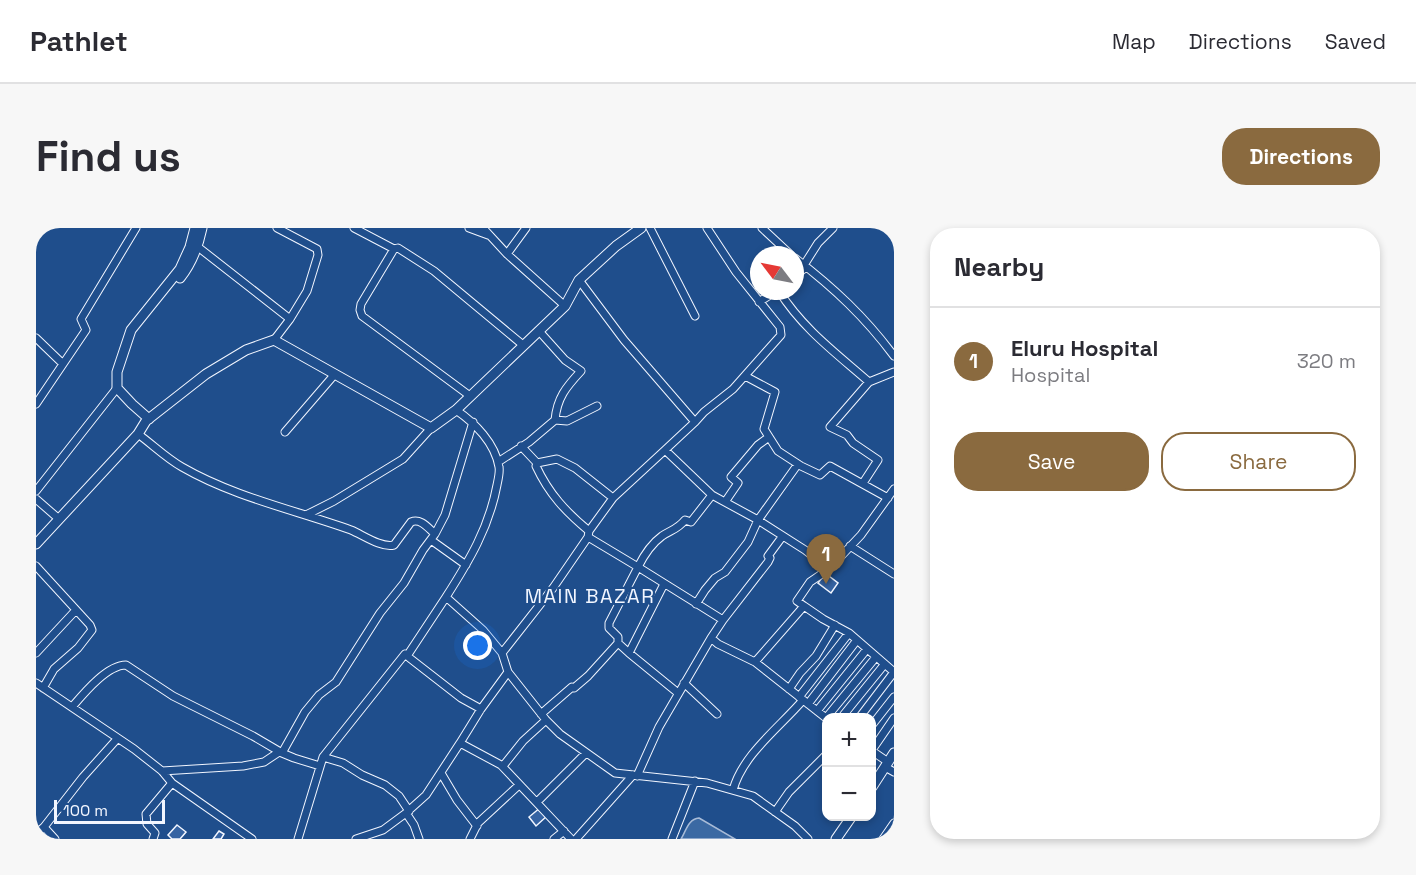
<!DOCTYPE html>
<meta charset="utf-8">
<style>
body{margin:0;font-family:"Space Grotesk",sans-serif;background:#f7f7f7;color:#2b2b33}
.controls{position:absolute;right:18px;bottom:18px;display:grid;overflow:hidden;border-radius:12px;box-shadow:0 3px 9px #0003}
.controls button{width:54px;height:54px;display:grid;place-items:center;padding:0;border:0;border-bottom:2px solid #e1e1e2;background:#fff;color:#2b2b33;font:30px sans-serif}
.compass{position:absolute;left:714px;top:18px;width:54px;height:54px;border-radius:50%;background:#fff;box-shadow:0 3px 9px #0003;rotate:302deg}
.scale{position:absolute;left:18px;bottom:15px;width:111px;box-sizing:border-box;padding-left:6px;border:3px solid #f2f6ff;border-top:0;font-size:16px;line-height:21px;white-space:nowrap;color:#f2f6ff;-webkit-text-stroke:4px #1f4e8c;paint-order:stroke}
.you{position:absolute;left:442px;top:418px;width:21px;height:21px;margin:-15px;border:4px solid #fff;border-radius:50%;background:#1a73e8;box-shadow:0 0 0 9px #1a73e833}
.badge{display:grid;place-items:center;width:39px;height:39px;border-radius:50%;background:#8a6a3f;color:#fff;font-size:20px;font-weight:700}
.pin{position:absolute;translate:-50% -50px;filter:drop-shadow(0 2px 3px #0008)}
.pin::after{content:'';position:absolute;top:32px;width:21px;height:18px;background:inherit;clip-path:polygon(0 0,100% 0,50% 100%)}
.list{margin:0;padding:0;list-style:none}
h2{display:flex;justify-content:space-between;align-items:center;height:78px;margin:0;padding:0 24px;font-size:26px}
h2 small{font-size:20px;font-weight:400;color:#7c7c81}
.list li{display:grid;grid-template-columns:39px 1fr auto;gap:18px;align-items:center;box-sizing:border-box;height:108px;padding:0 24px;border-top:2px solid #e1e1e2}
.list b{display:block;font-size:22px;white-space:nowrap}
.list p{margin:0;font-size:20px;white-space:nowrap;color:#7c7c81}
.list em{font-size:20px;font-style:normal;color:#7c7c81}
.actions{display:flex;gap:12px;padding:18px 24px}
.actions a{flex:1;padding:14px 0;border:2px solid #8a6a3f;border-radius:24px;text-align:center;font-size:21px;color:#8a6a3f}
.actions .main{background:#8a6a3f;color:#fff}
.map{position:relative;flex:none;width:858px;height:611px;overflow:hidden;border-radius:24px}
header{display:flex;align-items:center;gap:36px;box-sizing:border-box;height:84px;padding:0 30px;background:#fff;border-bottom:2px solid #e1e1e2}
header strong{font-size:28px}
nav{display:flex;gap:33px;margin-inline-start:auto;font-size:21px}
.intro{display:flex;align-items:center;justify-content:space-between;box-sizing:border-box;height:144px;padding:0 36px}
h1{margin:0;font-size:42px}
.button{padding:15px 27px;border-radius:24px;background:#8a6a3f;color:#fff;font-size:21px;font-weight:700}
main{display:flex;gap:36px;padding:0 36px}
aside{flex:1;background:#fff;border-radius:24px;box-shadow:0 3px 9px #0003}
.map>svg:first-child{display:block}
.water{fill:#3b69a3;stroke:#a8bbd7;stroke-width:1.5}
.building{fill:#3563a3;stroke:#f2f6ff;stroke-width:1.5}
.lines{fill:none;stroke-linecap:round;stroke-linejoin:round}
.street-casing{stroke:#f2f6ff;stroke-width:9}
.secondary-casing{stroke:#f2f6ff;stroke-width:11}
.street{stroke:#1f4e8c;stroke-width:7}
.secondary{stroke:#1f4e8c;stroke-width:9}
.labels{text-anchor:middle;stroke-width:4.5;stroke-linejoin:round;paint-order:stroke}
.neighbourhood-label{font-size:20px;letter-spacing:1.5px;fill:#f2f6ff;stroke:#1f4e8c}
</style>
<header>
<strong>Pathlet</strong>
<nav><a>Map</a><a>Directions</a><a>Saved</a></nav>
</header>
<div class="intro"><h1>Find us</h1><a class="button">Directions</a></div>
<main>
<div class="map">
<svg width="858" height="611" viewBox="0 0 858 611">
<rect width="100%" height="100%" fill="#1f4e8c"/>
<path class="water" d="M663 590 699 611H645C650 603 652 591 663 590Z"/>
<path class="building" d="M789 345 802 355 795 365 782 355Z
M505 579 511 588 500 598 493 589Z
M141 597 150 604 144 611H136L132 607Z
M183 603 188 606 185 611H177Z"/>
<g class="lines">
<defs>
<path id="street" d="M318 0 358 21
M433 0 452 7
M447 0 471 26 529 78
M614 0 659 88
M726 0 755 27
M855 0V1
M162 19 254 91 271 63 282 27 281 21 241 0
M471 26 490 0
M759 30C798 60 829 89 858 128
M768 37 782 15 797 0
M759 48 770 39
M543 52 588 112 659 194 668 184 697 161 745 107 744 99 700 44 671 0
M743 63C767 101 800 125 833 154L858 144
M723 74 740 63
M503 103 529 132 545 143C530 159 521 170 519 192
M0 110 27 136
M238 112 254 91
M709 148 739 164 728 201 742 223 765 238 784 247 794 238 852 270
M434 168 326 88 324 82 325 76 358 21 362 20 398 43 487 117
M0 176 50 102 45 91 100 0
M420 182C439 195 459 215 463 239 464 244 462 252 461 257 453 300 433 333 410 369L447 402 466 425 517 360 552 309
M659 194 629 222 676 267 722 292 712 314 689 344 679 350 669 362 660 376
M249 204 299 146
M102 206C116 216 130 230 146 239 198 269 259 282 315 302 327 307 345 320 358 317L375 294C385 290 392 300 399 306
M485 218 501 235
M462 234 493 214 519 192 531 193 561 178
M762 236 722 292 769 322 793 341
M827 255 842 232 817 215 811 207 794 199 833 154
M0 263 81 160
M676 267 655 294 649 292C642 301 635 302 626 308 615 316 608 327 602 339L687 392 675 410 682 416 719 434 768 378 761 373 774 354 793 341 825 307 858 261
M0 271 23 291
M689 274 702 255 695 249 722 217 733 209
M272 286 298 273 367 231 395 200
M553 303C530 284 513 266 500 238L501 235 521 231 539 240 577 270
M395 312 430 337
M814 318 858 346
M0 338 54 397 56 402 42 420 18 441 7 460
M410 369 371 428 425 470 445 481 472 444
M768 378 787 391 813 405 858 444 823 490
M687 392 732 334 734 330 732 328 746 309
M582 415 593 425 628 356
M0 425 40 382
M466 425 472 444 510 492 524 506 579 545 671 555 717 568 759 598 772 611
M593 425 642 465
M719 434 790 490
M0 455 98 521 126 543 136 555 216 611
M648 455 681 486
M753 461 764 445 780 428 799 397
M763 469 813 405
M772 476 821 412
M36 479C48 465 71 437 90 437L137 468 217 508 246 525
M445 481 424 515 465 537 535 611
M781 483 831 421
M505 486 536 459 538 460 552 448 582 415V409L573 400V395L602 339 552 309 553 303 577 270 629 222
M790 490 840 429
M805 490 848 437
M836 497 858 469
M836 522 858 490
M836 523 852 534
M287 529 307 535 326 547 349 557 363 568 373 583
M284 538 258 530 246 525 269 484 283 467 300 454 344 385 368 355 387 322 399 306 409 287 437 194
M467 538 487 513 510 492
M849 539 858 544
M126 543 207 538 228 534 243 524
M405 545 421 572 441 598
M601 548 623 499 675 410
M697 562C707 526 743 500 767 472
M501 574 550 525
M739 584 753 564 790 527
M0 606 8 599
M19 611 8 599 47 549 81 511
M117 611 119 605 111 596 110 586 136 555
M262 611 287 529 369 426 371 428
M320 611 347 602 370 585
M383 611 378 597 370 585 390 567 424 515
M434 611 442 595 483 557
M518 611 528 603
M540 611 597 547
M636 611 659 553
M847 611 858 595"/>
<path id="secondary" d="M144 50C156 35 162 19 166 0
M113 191 96 176 81 160V144L95 102 144 41 154 19 159 0
M0 316 102 206 110 193 170 146 210 122 238 112 395 200 420 182 529 78 543 52 580 18 605 0
M836 559 858 525
M800 611 816 588"/>
</defs>
<use href="#street" class="street-casing"/>
<use href="#secondary" class="secondary-casing"/>
<use href="#street" class="street"/>
<use href="#secondary" class="secondary"/>
</g>
<g class="labels">
<g class="neighbourhood-label">
<text x="554" y="375">MAIN BAZAR</text>
</g>
</g>
</svg>
<div class="controls">
<button>+</button>
<button>−</button>
</div>
<svg class="compass" viewBox="-18 -18 36 36"><path d="M0-13l5 13h-10z" fill="#e53935"/><path d="M0 13l5-13h-10z" fill="#7c7c81"/></svg>
<div class="scale">100 m</div>
<div class="you"></div>
<div class="pin badge" style="left:790px;top:356px">1</div>
</div>
<aside>
<h2>Nearby<small></small></h2>
<ul class="list">
<li><span class="badge">1</span><div><b>Eluru Hospital</b><p>Hospital</p></div><em>320 m</em></li>
</ul>
<div class="actions"><a class="main">Save</a><a>Share</a></div>
</aside>
</main>
